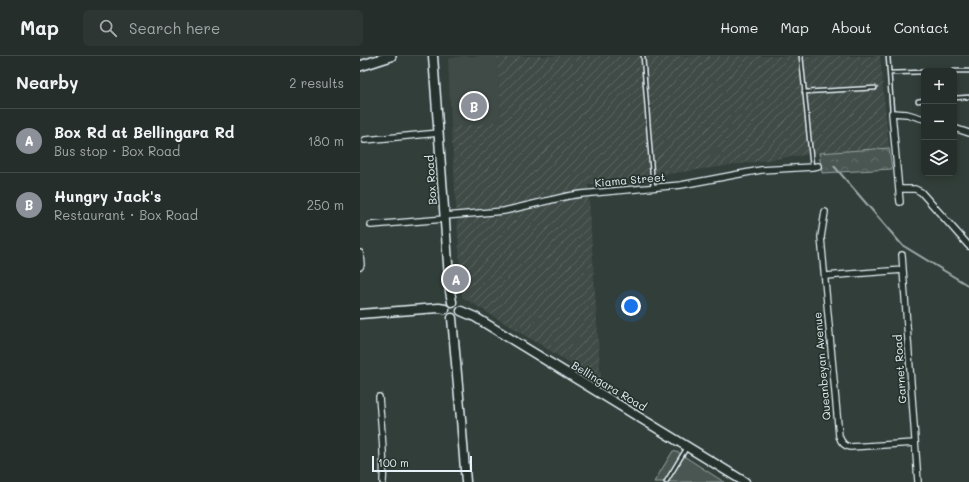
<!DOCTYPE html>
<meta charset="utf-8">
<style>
body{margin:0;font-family:Mali,sans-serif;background:#2e3633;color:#f1f3f6}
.controls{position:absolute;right:12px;top:12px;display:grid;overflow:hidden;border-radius:6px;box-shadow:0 2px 10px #0003}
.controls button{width:36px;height:36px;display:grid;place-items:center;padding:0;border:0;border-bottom:1px solid #424a47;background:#262e2b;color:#f1f3f6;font:20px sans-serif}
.scale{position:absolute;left:12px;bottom:10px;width:100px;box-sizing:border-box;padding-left:4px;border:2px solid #e8f1f8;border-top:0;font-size:11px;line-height:14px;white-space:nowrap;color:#e8f1f8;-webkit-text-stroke:3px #26332d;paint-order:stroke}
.you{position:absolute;left:271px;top:250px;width:14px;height:14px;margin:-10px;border:3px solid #fff;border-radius:50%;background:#1a73e8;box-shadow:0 0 0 6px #1a73e833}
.badge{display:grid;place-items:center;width:26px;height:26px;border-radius:50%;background:#8c9099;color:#fff;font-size:13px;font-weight:700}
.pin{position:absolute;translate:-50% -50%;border:2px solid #fff;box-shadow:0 1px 4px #0006}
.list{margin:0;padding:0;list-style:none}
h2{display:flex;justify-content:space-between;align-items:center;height:52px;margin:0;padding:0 16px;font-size:17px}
h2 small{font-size:13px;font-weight:400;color:#a4a8a9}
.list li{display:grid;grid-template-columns:26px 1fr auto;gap:12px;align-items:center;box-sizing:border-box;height:64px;padding:0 16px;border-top:1px solid #424a47}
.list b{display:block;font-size:15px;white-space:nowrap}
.list p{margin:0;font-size:13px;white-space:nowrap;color:#a4a8a9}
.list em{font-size:13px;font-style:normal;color:#a4a8a9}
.icon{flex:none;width:22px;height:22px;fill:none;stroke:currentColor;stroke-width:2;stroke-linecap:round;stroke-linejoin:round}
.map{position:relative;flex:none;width:609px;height:426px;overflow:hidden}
header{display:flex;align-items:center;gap:24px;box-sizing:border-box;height:56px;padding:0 20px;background:#262e2b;border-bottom:1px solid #424a47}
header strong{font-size:19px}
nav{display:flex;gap:22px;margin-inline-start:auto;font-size:14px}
.search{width:280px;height:36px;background:#2e3633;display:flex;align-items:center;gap:10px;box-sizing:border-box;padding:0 14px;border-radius:6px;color:#a4a8a9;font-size:15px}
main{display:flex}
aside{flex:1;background:#262e2b}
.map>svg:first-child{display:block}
.built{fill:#3f4b46}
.industrial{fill:url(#industrial-furrows)}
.park{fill:url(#park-crowns);stroke:#98a4a4}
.pitch{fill:#495651;stroke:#98a4a4}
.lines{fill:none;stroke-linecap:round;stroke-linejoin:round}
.stream{stroke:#9ea9ab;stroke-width:2}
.lane-casing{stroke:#e8f1f8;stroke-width:5.5}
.street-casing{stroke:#e8f1f8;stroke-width:8}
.secondary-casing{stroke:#e8f1f8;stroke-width:11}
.primary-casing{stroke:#e8f1f8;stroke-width:12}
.lane{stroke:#26332d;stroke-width:2.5}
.street{stroke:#26332d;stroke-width:5.5}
.secondary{stroke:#26332d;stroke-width:8}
.primary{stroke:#26332d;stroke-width:9}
.labels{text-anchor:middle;stroke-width:3.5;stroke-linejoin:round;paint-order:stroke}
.street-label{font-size:11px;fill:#e8f1f8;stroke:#26332d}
</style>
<header>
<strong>Map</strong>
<div class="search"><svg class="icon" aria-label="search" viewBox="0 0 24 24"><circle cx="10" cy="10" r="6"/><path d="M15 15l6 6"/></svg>Search here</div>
<nav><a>Home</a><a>Map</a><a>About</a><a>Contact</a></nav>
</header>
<main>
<aside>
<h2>Nearby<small>2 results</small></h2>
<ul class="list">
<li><span class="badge">A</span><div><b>Box Rd at Bellingara Rd</b><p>Bus stop · Box Road</p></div><em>180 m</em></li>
<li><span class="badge">B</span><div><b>Hungry Jack's</b><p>Restaurant · Box Road</p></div><em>250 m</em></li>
</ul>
</aside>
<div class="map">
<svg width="609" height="426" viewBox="0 0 609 426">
<defs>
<pattern id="industrial-furrows" width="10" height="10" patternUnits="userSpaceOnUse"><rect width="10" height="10" fill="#3f4b46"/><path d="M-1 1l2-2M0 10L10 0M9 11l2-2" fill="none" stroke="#5b6561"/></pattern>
<pattern id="park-crowns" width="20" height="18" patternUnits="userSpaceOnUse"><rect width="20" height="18" fill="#495651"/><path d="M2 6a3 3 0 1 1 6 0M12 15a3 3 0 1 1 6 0" fill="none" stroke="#636f6b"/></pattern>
</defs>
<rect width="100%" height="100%" fill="#323e39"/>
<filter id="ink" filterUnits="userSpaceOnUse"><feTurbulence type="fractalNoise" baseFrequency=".025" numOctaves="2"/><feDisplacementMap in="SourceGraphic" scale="8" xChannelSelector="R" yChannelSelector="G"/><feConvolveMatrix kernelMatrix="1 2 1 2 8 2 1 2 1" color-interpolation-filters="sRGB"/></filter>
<g filter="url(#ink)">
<path class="built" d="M102 0H137L141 65 91 71 88 3Z"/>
<path class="industrial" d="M137 0H520L529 92 459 97 228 129 241 326 102 241 91 71 141 65Z"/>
<path class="park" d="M529 92 532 113 462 117 459 97Z"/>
<path class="pitch" d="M313 395 319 397 364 426H294Z"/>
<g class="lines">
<path class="stream" d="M474 110 542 189 609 230"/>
<defs>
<path id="lane" d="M283 0 293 131
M441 0 452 111
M528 0 532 56
M594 15H609
M530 17 564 16
M444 36 515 32
M594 42 609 41
M558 45 564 44
M306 426 326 393"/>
<path id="street" d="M594 72 609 77
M5 84 79 77
M539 133H555L561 136 609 190
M540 146 532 57 547 58 564 63
M465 156 461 181 479 380C481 386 484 390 490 391L555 387
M85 160 144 155 208 140 221 138 321 129 401 114 452 111 458 110
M11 169 85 163
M0 197 1 209 0 211
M542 199 558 426
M465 220 543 214
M19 341C21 369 25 398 23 426"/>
<path id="secondary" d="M73 0 90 235 92 246
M101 255 115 261 385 426
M0 258 64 253 79 252 85 253
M92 262 101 363 106 426"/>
<path id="primary" d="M0 10 31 0"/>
</defs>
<use href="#lane" class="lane-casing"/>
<use href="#street" class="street-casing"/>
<use href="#secondary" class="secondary-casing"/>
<use href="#primary" class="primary-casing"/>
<use href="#lane" class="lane"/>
<use href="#street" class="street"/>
<use href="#secondary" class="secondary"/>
<use href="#primary" class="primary"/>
</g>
</g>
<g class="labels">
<g class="street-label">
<text transform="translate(71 124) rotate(-94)" y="4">Box Road</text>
<text transform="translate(270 124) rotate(-5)" y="4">Kiama Street</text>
<text transform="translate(462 310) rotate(-95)" y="4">Queanbeyan Avenue</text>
<text transform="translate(540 313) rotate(-94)" y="4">Garnet Road</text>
<text transform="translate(249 330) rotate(31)" y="4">Bellingara Road</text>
</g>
</g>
</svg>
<div class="controls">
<button>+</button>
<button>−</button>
<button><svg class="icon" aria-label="layers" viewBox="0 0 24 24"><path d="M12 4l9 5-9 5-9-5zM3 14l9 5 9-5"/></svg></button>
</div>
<div class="scale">100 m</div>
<div class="you"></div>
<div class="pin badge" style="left:96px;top:223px">A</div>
<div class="pin badge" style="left:114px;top:50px">B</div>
</div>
</main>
